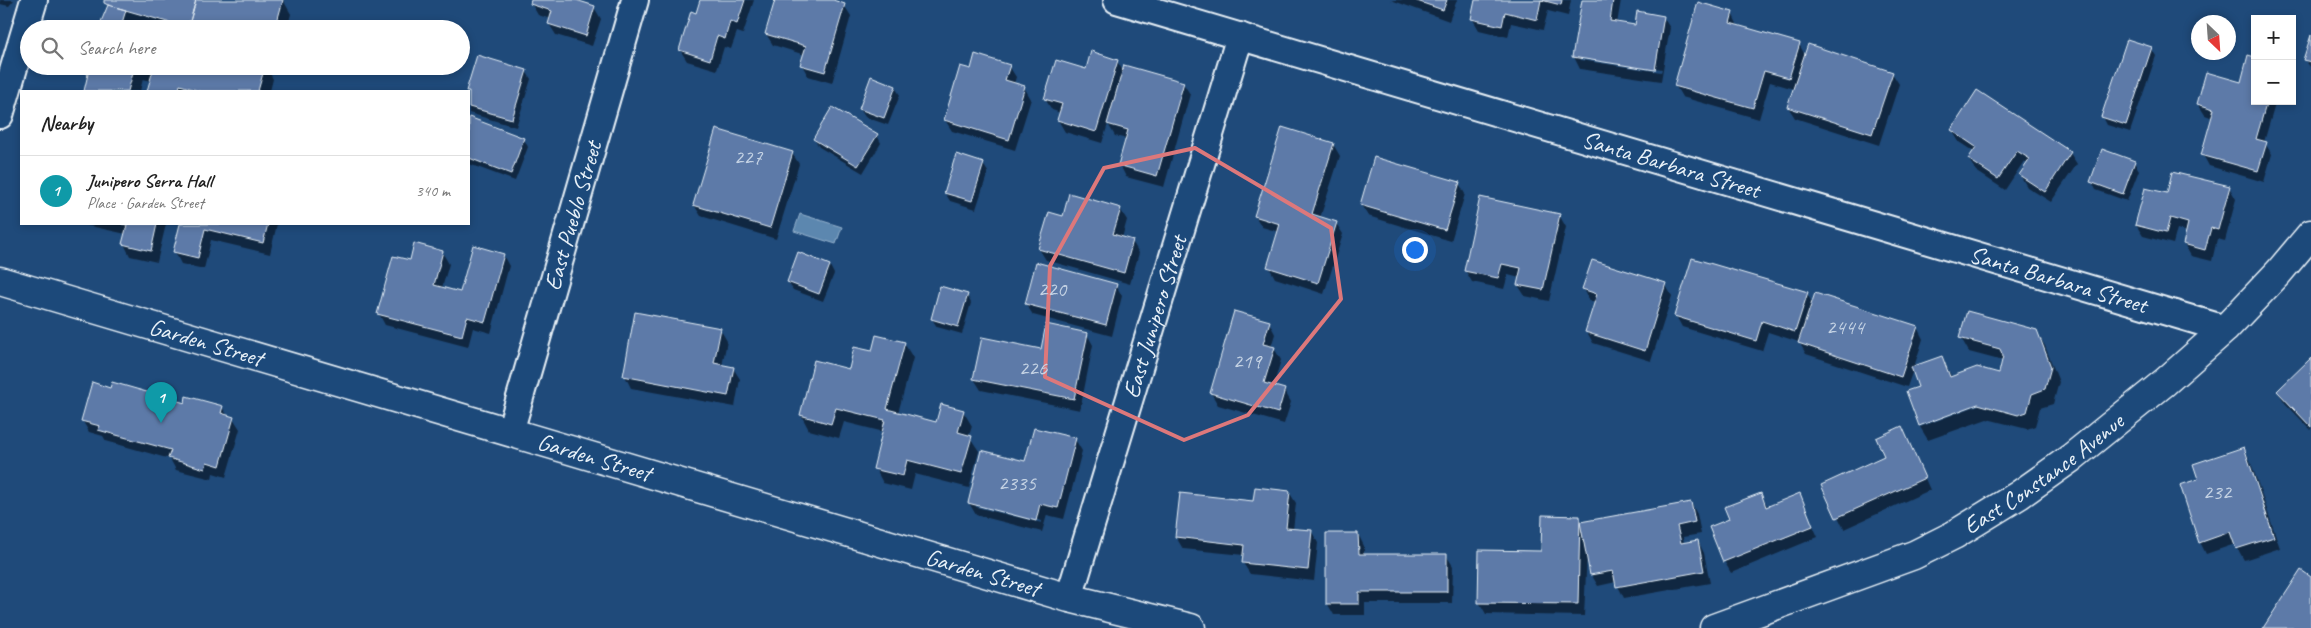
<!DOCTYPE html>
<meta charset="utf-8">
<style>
body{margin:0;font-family:Caveat,sans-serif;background:#f6f6f6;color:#222}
.controls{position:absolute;right:15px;top:15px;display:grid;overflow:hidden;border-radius:0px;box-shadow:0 2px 8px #0003}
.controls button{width:45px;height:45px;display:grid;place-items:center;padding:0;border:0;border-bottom:1px solid #e0e0e0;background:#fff;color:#222;font:25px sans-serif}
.compass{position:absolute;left:2191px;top:15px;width:45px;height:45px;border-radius:50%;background:#fff;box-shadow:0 2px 8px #0003;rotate:155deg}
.you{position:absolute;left:1414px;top:249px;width:18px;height:18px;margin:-12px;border:4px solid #fff;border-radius:50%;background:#1a73e8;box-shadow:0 0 0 8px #1a73e833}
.badge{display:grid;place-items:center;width:32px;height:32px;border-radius:50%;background:#b45309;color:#fff;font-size:16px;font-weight:700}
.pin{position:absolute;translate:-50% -41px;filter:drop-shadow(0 1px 2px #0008)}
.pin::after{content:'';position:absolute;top:26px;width:18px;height:15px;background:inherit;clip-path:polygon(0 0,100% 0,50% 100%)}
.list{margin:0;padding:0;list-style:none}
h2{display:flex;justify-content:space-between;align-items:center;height:65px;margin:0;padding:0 20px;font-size:21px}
h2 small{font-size:16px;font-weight:400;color:#767676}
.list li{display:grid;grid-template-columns:32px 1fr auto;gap:15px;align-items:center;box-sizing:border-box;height:70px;padding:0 20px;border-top:1px solid #e0e0e0}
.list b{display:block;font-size:19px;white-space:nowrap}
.list p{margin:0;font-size:16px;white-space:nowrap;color:#767676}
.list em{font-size:16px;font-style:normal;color:#767676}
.icon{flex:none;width:28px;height:28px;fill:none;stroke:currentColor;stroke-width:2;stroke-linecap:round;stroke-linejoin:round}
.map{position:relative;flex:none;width:2311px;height:628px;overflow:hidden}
.search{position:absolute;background:#fff;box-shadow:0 2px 8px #0003;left:20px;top:20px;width:450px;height:55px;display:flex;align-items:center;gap:12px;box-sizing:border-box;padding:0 18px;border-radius:28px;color:#767676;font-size:19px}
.panel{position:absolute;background:#fff;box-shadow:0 2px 8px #0003;left:20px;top:90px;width:450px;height:135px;border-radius:0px}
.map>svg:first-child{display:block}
.water{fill:#5c87af;stroke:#94b1cc}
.shadow{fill:#0007;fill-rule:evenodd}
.building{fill:#5d7aa8;stroke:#e8f1f8}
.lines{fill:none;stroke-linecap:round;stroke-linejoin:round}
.street-casing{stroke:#e8f1f8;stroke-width:30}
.secondary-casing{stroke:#e8f1f8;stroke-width:31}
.street{stroke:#1f4a7a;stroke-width:26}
.secondary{stroke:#1f4a7a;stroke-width:28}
.marked{fill:none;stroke:#dd787b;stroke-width:4;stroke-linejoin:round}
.labels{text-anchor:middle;stroke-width:4.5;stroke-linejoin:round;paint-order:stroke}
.number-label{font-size:21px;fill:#c5d3e4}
.street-label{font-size:24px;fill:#e8f1f8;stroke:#1f4a7a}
</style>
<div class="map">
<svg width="2311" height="628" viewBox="0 0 2311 628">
<rect width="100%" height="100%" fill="#1f4a7a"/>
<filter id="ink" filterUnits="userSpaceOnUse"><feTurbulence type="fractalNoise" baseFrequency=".02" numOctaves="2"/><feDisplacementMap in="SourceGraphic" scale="10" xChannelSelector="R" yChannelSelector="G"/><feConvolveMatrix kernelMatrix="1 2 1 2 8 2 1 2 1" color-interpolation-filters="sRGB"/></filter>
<g filter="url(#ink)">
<path class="water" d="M800 214 842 227 836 244 794 231Z"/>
<path class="shadow" d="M0 0H14L9 6 0 4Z
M106 0H283L291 14 287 29H190L186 22 184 23 187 29H152L134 23 133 28 100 29 103 18H105L108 8Z
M533 0H581L580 3 594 7 601 19 592 46 556 35 549 24 551 19 538 15 531 3Z
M702 0H754L743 34 737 32 731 49 724 47 717 70 687 61 680 50Z
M776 0H828L844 5 851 16 832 83 808 76 802 65 805 55 773 45 766 34Z
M1391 0H1457L1449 21Z
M1476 0H1571L1568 16 1548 11 1543 30 1511 23 1508 37 1479 30 1472 18Z
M1583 0H1621L1617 24 1636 27 1663 17 1670 28 1661 81 1580 69 1574 57ZM1580 57 1662 69 1661 72 1580 60Z
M1732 13 1738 26 1799 44 1805 55 1892 73 1899 84 1879 145 1795 118 1788 107 1794 89 1770 82 1759 119 1682 97 1675 85Z
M2311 39V61H2309L2311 68 2305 60Z
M2151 48 2156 56 2130 132 2107 125 2103 117Z
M478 56 526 71 531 79 516 127 469 113V91H467Z
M1117 61 1123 71 1183 83 1190 94 1164 187 1126 177 1120 165 1127 139 1115 136 1108 124 1102 143 1065 132 1058 120 1061 113 1052 110 1045 99 1087 71Z
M89 66H266L273 79 270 91H148L151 81 143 79 140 91H85Z
M1009 66 1016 77 1014 84 1024 87 1031 99 1015 150 952 131 945 120 972 70Z
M895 87 900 95 888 125 865 117 860 109Z
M2276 101 2264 142 2272 154 2264 182 2209 166 2203 155 2213 118 2205 115 2198 104Z
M470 119 524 139 528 147 515 181 469 164Z
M1952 130 2070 153 2077 164 2051 202 2027 187 2020 175 2028 164 2024 161 2005 190 1976 171 1969 160 1974 152 1959 142Z
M877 135 881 143 863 173 819 147 814 139Z
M1333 144 1340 156 1320 218 1336 223 1343 234 1324 294 1275 278 1269 267 1279 232 1262 227 1255 216Z
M792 153 799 164 776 239 701 216 694 205Z
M2134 162 2139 170 2127 201 2096 190 2092 182Z
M983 164 988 172 976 209 950 201 945 193Z
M1459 183 1465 194 1451 241 1368 216 1361 205Z
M2229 187 2236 199 2225 241 2217 239 2212 261 2191 256 2184 244 2187 232 2177 229 2173 244 2143 236 2136 225Z
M1120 209 1127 220 1122 238 1132 241 1139 253 1130 284 1046 260 1039 249 1064 218Z
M1559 215 1566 227 1549 301 1525 296 1518 285 1520 278 1508 275 1504 289 1472 282 1465 270Z
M81 224H166L157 262 130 256 124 244 126 234Z
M181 224 209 225 277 224 270 254 211 240 204 269 181 264 175 252Z
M442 252 449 264 442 288 461 293 503 255 509 266 491 333 473 328 468 347 385 325 379 314 410 262Z
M830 266 834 274 823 301 793 290 788 282Z
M1665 284 1672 296 1651 361 1593 343 1587 332 1596 303 1590 301 1584 289Z
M1116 285 1122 296 1112 336 1033 315 1026 304Z
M1807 293 1812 303 1917 327 1923 339 1914 367 1942 357 1952 378 2000 375 2003 361 1969 352 1961 338 2036 331 2045 346 2059 382 2053 404 2040 408 2035 426 2027 429 1987 419 1928 440 1920 427 1984 403 1983 401 1920 425V427L1907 392 1920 388 1913 370 1907 387 1806 354 1799 342 1768 332 1762 351 1682 327 1676 316Z
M967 295 971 303 962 334 937 327 932 319Z
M1269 322 1275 334 1271 347 1274 348 1281 360 1273 387 1284 390 1291 402 1284 424 1218 405 1211 393Z
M720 329 727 341 722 366 733 368 740 379 735 407 631 388 625 376Z
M1087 334 1093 345 1080 410 981 390 974 379Z
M904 343 913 358 898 413 937 423 963 411 972 426 969 436 979 451 969 488 915 474 911 490 883 483 875 468 884 432 844 422 839 438 809 430 801 415 849 371 873 353Z
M2311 360V430L2285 403 2278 392Z
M111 389 185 404 222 407 228 416 233 418 240 429 226 477 213 473 212 479 176 470 170 459 106 441 103 436 89 432 82 420Z
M1075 439 1082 451 1064 519 1047 515 1042 532 976 515 969 503 1026 463ZM976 504 1042 521V523L976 507Z
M1908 439 1930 490 1844 529 1823 486 1886 457Z
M2244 448 2250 460 2280 548 2244 560 2235 544 2206 554 2200 542 2199 480Z
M1289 492 1296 503 1293 530 1312 532 1318 543 1314 581 1250 574 1243 563 1244 555 1183 549 1176 537 1254 502Z
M1760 494 1768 507 1799 494 1818 537 1731 573 1724 561 1730 519Z
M1691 503 1697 514 1701 534 1683 537 1684 544 1698 541 1704 553 1710 583 1624 598 1616 582 1598 586 1591 574 1587 551 1584 616 1486 614 1479 602 1542 552 1579 517 1582 523Z
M1358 534 1364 546V555H1446L1453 566 1452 603H1365V615H1334L1327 603Z"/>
<path class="building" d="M104 0H196L188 28 108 5 104 3Z
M196 0H283L275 29H204L189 25Z
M531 0H576L595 6 586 36 548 24 552 11 530 4Z
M700 0H745L737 24 730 21 725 39 717 36 710 60 679 50 691 11 696 13Z
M775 0H833L845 4 825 72 800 65 806 46 765 34Z
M1414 0H1447L1443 10Z
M1475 0H1562L1561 5 1541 0 1537 20 1505 12 1502 26 1471 19Z
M1582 0H1613L1610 21 1635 25 1637 11 1664 16 1655 70 1572 57Z
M1698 2 1733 12 1730 23 1800 43 1789 78 1764 71 1753 108 1674 86Z
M108 5 126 10 122 23 142 29H98Z
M2311 35V62L2303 60Z
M2127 39 2152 47 2126 125 2101 117Z
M1808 44 1893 72 1872 134 1787 107Z
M1091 51 1118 60 1096 132 1057 120 1062 104 1044 99 1056 60 1086 69Z
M975 54 1010 65 1005 80 1025 86 1009 140 944 120 960 66 971 69Z
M477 55 527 70 512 119 469 107V91H466Z
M2248 55 2255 57V101H2267L2256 139 2267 142 2258 171 2201 155 2214 109 2197 104 2206 72 2241 82Z
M1124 65 1184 82 1157 176 1118 165 1128 130 1107 124Z
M88 66H135L128 91H84L88 74 86 73Z
M141 66H265L258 91H200L180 85 178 91H147L153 70Z
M871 76 896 86 884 118 859 109Z
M1977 90 2071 152 2045 192 2019 175 2030 159 2017 151 1998 179 1968 159 1976 147 1951 130Z
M832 107 878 134 858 166 813 139Z
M469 117 524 138 511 174 469 158Z
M1282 127 1334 143 1312 214 1337 222 1318 283 1267 267 1280 224 1254 216Z
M716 129 793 152 770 228 693 205Z
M2102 149 2135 161 2123 194 2090 182Z
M956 154 984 163 972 201 944 193Z
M1374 157 1460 182 1445 230 1360 205Z
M2172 172 2230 186 2218 230 2211 228 2205 250 2183 244 2188 223 2170 218 2166 233 2135 225 2145 188 2167 193Z
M1069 193 1121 208 1113 234 1133 240 1124 273 1038 249 1049 212 1063 216Z
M1480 197 1560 214 1543 290 1517 285 1521 268 1502 264 1498 278 1464 271Z
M122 224H157L151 251 122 244 127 225Z
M180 224H268L263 243 205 229 198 258 173 252Z
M414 243 443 251 434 285 460 292 473 245 504 254 485 322 467 317 462 336 377 314 393 256 410 260Z
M798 252 830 265 819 294 787 282Z
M1692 258 1808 292 1795 332 1762 321 1756 341 1674 316Z
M1592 260 1666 283 1645 351 1585 332 1597 294 1582 289Z
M1036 262 1117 284 1106 325 1025 304Z
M940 286 968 294 958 327 931 319Z
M1815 293 1918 326 1901 377 1798 343Z
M1234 311 1270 321 1263 344 1275 347 1264 383 1285 389 1278 413 1210 393Z
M1967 311 2037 330 2051 367 2045 389 2032 394 2027 412 2018 415 1978 404 1919 426 1906 391 1918 387 1911 367 1942 356 1950 377 1977 367 1999 373 2003 356 2000 349 1959 338Z
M635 312 721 328 714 363 734 367 728 396 623 376Z
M1046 324 1088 333 1074 399 973 379 982 337 1041 349Z
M876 335 905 342 887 409 936 422 941 404 964 410 958 432 972 436 961 474 907 460 903 476 873 469 885 420 836 408 831 424 800 415 814 360 849 369 854 347 872 351Z
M2311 358V427L2277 391Z
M92 382 110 388 112 382 185 403 186 396 223 406 221 413 234 417 220 466 207 462 205 469 168 458 171 450 98 430 100 426 81 421Z
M1902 426 1925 478 1836 518 1821 485 1884 456 1876 438Z
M1034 428 1076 438 1058 508 1040 504 1036 521 968 503 981 450 1025 461Z
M2244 447 2274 537 2236 549 2230 532 2199 543 2180 485 2198 479 2193 464Z
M1255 487 1290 491 1286 528 1312 530 1308 570 1242 563 1244 545 1175 537 1180 493 1253 501Z
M1761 493 1766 507 1800 493 1813 526 1723 562 1709 527 1729 519 1724 507Z
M1691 502 1695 522 1677 526 1681 543 1698 540 1704 571 1616 587 1613 571 1590 575 1580 522Z
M1542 515 1580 516 1578 604 1478 603 1479 550 1541 551Z
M1326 533H1358L1359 554H1447V592H1359V604H1326Z
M2301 570 2311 577V628H2263Z"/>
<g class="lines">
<defs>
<g id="street">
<path id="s1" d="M1117 0 2225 329"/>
<path d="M0 115 34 0"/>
<path id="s2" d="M510 432 635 0"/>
<path id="s3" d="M1069 598 1240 36"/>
</g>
<g id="secondary">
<path id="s4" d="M0 281 1069 598 1191 628"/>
<path id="s5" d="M1714 628 1914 555 1954 535 2019 495 2071 458 2165 382 2225 329 2279 272 2311 234"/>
</g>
</defs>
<use href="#street" class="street-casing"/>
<use href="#secondary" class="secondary-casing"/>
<use href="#street" class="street"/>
<use href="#secondary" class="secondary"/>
</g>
</g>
<path class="marked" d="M1195 148 1331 228 1341 299 1248 415 1184 440 1045 377 1050 266 1104 168Z"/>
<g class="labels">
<g class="number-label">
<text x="748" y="164">227</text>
<text x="1052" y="296">220</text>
<text x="1845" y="334">2444</text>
<text x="1247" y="368">219</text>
<text x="1033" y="375">226</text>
<text x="1017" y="490">2335</text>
<text x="2217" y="499">232</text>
</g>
<g class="street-label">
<text dy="8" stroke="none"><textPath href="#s1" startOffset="578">Santa Barbara Street</textPath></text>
<text dy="8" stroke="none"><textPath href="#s2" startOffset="225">East Pueblo Street</textPath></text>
<text dy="8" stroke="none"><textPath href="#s1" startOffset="982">Santa Barbara Street</textPath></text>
<text dy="8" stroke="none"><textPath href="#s3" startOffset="294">East Junipero Street</textPath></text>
<text dy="8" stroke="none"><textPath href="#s4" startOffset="215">Garden Street</textPath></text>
<text dy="8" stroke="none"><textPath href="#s4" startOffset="620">Garden Street</textPath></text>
<text dy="8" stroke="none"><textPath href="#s5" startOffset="366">East Constance Avenue</textPath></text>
<text dy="8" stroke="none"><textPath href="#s4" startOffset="1025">Garden Street</textPath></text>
</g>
</g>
</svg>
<div class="controls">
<button>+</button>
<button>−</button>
</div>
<svg class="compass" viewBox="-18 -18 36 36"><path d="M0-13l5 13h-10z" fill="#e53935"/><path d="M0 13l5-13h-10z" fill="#767676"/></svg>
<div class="you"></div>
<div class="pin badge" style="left:161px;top:423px;background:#0f9aa8">1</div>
<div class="search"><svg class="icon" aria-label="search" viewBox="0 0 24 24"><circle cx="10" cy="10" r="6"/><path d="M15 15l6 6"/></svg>Search here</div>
<section class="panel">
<h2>Nearby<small></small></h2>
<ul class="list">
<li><span class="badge" style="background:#0f9aa8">1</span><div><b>Junipero Serra Hall</b><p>Place · Garden Street</p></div><em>340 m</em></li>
</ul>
</section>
</div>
